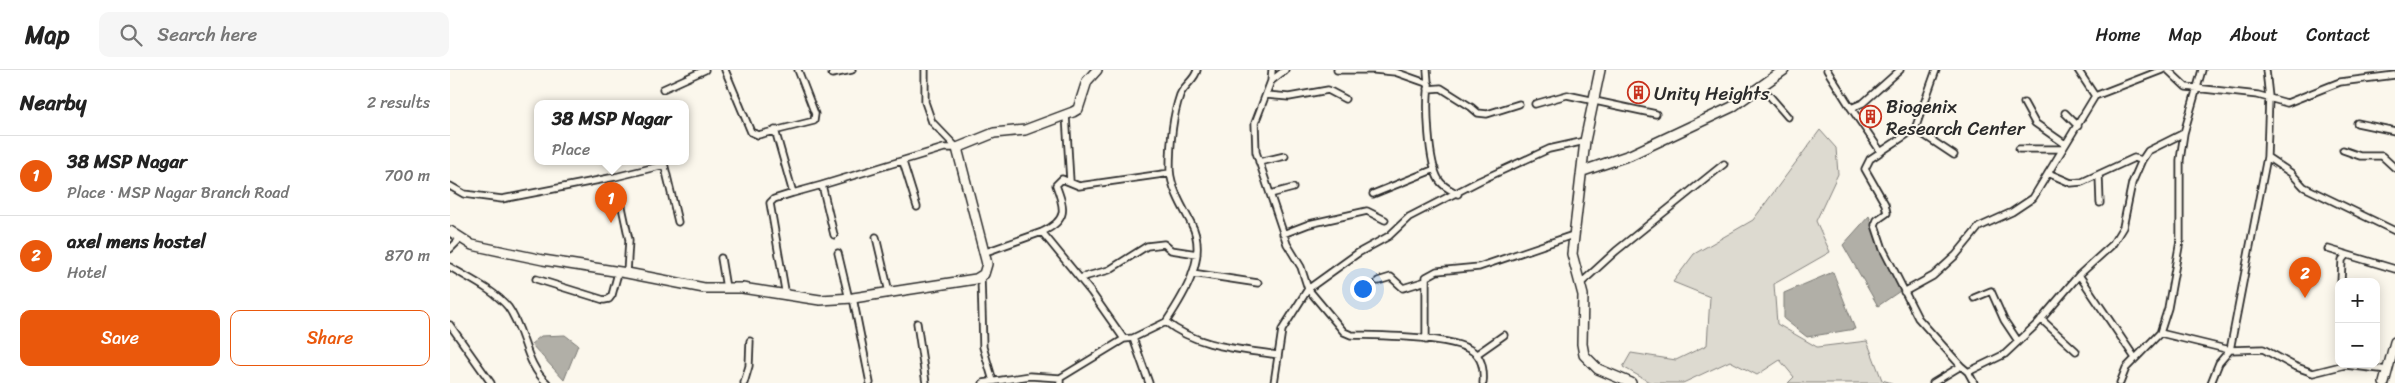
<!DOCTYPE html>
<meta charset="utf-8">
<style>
body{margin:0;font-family:Sriracha,sans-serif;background:#f6f6f6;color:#222}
.controls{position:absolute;right:15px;bottom:15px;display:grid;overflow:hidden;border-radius:10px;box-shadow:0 2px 12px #0003}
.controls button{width:45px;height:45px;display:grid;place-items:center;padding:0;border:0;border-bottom:1px solid #e0e0e0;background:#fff;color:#222;font:25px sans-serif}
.you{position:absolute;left:912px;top:218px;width:18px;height:18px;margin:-12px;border:4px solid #fff;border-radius:50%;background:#1a73e8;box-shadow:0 0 0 8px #1a73e833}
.badge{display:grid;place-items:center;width:32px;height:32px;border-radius:50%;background:#ea580c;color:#fff;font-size:16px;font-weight:700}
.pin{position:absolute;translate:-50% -41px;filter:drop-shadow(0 1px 2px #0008)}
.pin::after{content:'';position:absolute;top:26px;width:18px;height:15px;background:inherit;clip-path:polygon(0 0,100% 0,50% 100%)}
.popup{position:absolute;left:84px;top:30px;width:155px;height:65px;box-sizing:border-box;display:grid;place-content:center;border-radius:10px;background:#fff;filter:drop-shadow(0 1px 4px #0005);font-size:16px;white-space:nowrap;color:#767676}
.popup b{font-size:19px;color:#222}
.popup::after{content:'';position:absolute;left:50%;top:100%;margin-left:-10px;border:10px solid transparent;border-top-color:#fff}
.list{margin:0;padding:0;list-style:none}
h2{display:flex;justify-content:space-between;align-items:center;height:65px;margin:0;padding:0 20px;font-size:21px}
h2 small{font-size:16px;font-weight:400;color:#767676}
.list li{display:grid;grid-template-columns:32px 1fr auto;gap:15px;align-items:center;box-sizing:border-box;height:80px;padding:0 20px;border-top:1px solid #e0e0e0}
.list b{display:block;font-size:19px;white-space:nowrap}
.list p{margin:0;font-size:16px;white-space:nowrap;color:#767676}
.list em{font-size:16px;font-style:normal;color:#767676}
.actions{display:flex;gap:10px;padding:15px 20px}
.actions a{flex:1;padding:11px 0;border:1px solid #ea580c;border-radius:10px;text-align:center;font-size:18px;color:#ea580c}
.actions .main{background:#ea580c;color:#fff}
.icon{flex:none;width:28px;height:28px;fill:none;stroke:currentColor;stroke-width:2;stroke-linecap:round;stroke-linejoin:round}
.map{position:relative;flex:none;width:1945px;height:313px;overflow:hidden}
header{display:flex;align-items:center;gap:30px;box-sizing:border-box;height:70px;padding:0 25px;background:#fff;border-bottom:1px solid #e0e0e0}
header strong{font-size:24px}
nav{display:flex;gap:28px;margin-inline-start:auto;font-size:18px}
.search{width:350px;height:45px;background:#f6f6f6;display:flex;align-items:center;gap:12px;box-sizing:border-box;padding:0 18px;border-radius:10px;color:#767676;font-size:19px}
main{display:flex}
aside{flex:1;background:#fff}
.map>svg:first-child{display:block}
.green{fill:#dddad0;stroke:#84827e}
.water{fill:#b1afa7;stroke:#7b7a75}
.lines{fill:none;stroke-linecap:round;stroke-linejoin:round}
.street-casing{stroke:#2b2b2b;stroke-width:9}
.secondary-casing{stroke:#2b2b2b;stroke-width:12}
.street{stroke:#fbf7ec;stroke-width:5.5}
.secondary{stroke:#fbf7ec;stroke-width:9}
.labels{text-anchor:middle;stroke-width:4;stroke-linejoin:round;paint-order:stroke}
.poi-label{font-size:19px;fill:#2b2b2b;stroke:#fbf7ec;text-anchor:start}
</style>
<header>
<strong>Map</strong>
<div class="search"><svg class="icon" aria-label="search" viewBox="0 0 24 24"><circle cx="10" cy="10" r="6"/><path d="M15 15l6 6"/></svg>Search here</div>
<nav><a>Home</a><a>Map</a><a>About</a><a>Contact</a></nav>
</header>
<main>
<aside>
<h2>Nearby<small>2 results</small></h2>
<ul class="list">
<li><span class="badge">1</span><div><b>38 MSP Nagar</b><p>Place · MSP Nagar Branch Road</p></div><em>700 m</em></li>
<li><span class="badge">2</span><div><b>axel mens hostel</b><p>Hotel</p></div><em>870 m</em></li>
</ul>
<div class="actions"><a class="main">Save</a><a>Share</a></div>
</aside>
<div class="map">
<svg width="1945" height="313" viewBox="0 0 1945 313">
<rect width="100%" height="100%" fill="#fbf7ec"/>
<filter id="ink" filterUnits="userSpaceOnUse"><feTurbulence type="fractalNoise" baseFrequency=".02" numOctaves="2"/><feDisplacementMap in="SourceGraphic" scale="10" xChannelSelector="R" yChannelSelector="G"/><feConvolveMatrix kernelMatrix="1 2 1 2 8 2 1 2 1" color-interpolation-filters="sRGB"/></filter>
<g filter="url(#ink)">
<path class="green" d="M1370 60 1386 78 1388 104 1366 151 1380 182 1324 214 1327 254 1367 277 1417 271 1432 310 1442 313H1338L1344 307 1330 290 1307 305 1280 291 1233 313H1201L1173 297 1181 283 1226 290 1257 275 1260 227 1223 212 1244 184 1303 150Z"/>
<path class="water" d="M1419 146 1450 221 1428 236 1393 175Z
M1383 202 1405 259 1357 267 1334 249V223Z
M115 265 128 275 114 310 81 274 91 266Z"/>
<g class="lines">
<defs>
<path id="street" d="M275 0 301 62 308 65 364 51 365 44 348 0
M475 0V32L482 52 507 78
M835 0 821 11 805 53 806 82 837 174 851 197 858 219 894 262 901 265C928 266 1008 265 1026 284 1033 291 1034 304 1033 313
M887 0H923
M924 0 945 2 979 14C976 35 978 92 989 110 993 117 1001 120 1008 124
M977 0 978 12
M1377 0 1401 38 1413 33 1450 0
M1486 0 1465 59 1420 89 1415 99 1435 134 1437 143 1427 150 1425 155 1433 179 1468 248 1511 296
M1628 0 1645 26
M1718 0 1736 17 1808 25 1837 33 1890 12 1945 5
M382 4 402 0
M821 11 822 0
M1311 16 1338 47
M213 19 255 0
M978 19 991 18 1021 37 1028 43 1037 44 1069 34
M816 25 839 27 878 20 895 29
M1574 33 1585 53 1615 74
M1085 34 1117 25 1206 44
M1401 38 1431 82
M1615 43 1628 56
M616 45 620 111
M1907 53 1945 61
M1465 59 1504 85
M325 60 343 123 324 129 320 133 336 226
M1569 79H1612
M1893 80 1910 86H1932L1945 98
M1817 87 1841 103 1854 117 1945 161
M453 92 467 137
M809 92 835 86
M214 93 228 152
M1598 103 1621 113 1632 112 1684 88 1692 90
M1649 105 1650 133
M372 115 494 78H507
M0 116 14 124 52 129 165 107 214 95
M168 118 179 170 177 203
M343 123 372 115 384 165
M820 124 843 118
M923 124 985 99
M592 162C618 150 615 139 606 115L612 109 629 116 720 103
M833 164 859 154 917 141 935 150
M426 167 439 222
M0 179 10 169
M1878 179 1945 199
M388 183 399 229
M533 183 592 162 641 222 674 269 683 268 716 252C747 277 790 279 828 285
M271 188 276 218
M0 197C18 208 44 220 58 237 75 260 75 294 97 313
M742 203 808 213
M1629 205 1685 288
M531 206 533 277 543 311
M630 208 659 200 697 176 714 174 721 180 747 184
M86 209 154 230 159 229 162 225 168 203
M928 211 941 207 953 218 976 211
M1891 212 1892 190 1896 185
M1130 214 1166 181 1274 94
M1454 222 1483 206 1506 185 1529 157 1562 142 1583 128 1645 26 1712 0
M403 228 420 313
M1524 228 1541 221 1554 250 1568 271
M1591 249 1626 281
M716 252C734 225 759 186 741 153 733 138 721 118 720 100 720 76 722 48 730 25 734 15 745 10 747 0
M467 253 476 313
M0 255 41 313
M1710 263 1780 280 1813 279 1844 296 1863 303 1895 295 1938 300
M683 268 699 313
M976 270V207L987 201 1029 197 1123 165
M1027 284 1054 265
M1518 302 1524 313
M610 308 674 269
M294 313 299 296 300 271
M533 313 580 306 610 308V313
M824 313 832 260 858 219 908 183 939 166 959 147 1029 111 1099 79 1135 71
M1483 313 1511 296 1518 302 1555 284 1588 253 1629 205 1662 175 1673 157 1682 113 1692 90 1698 81 1734 63
M1670 313 1676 298 1710 263 1718 238 1730 171V90L1734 63 1752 0
M1761 313 1769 293 1780 280 1817 87 1819 27 1816 0"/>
<path id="secondary" d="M1150 0 1135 71 1122 184 1133 225 1132 274 1134 285 1148 299 1181 313
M1133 101 1180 85 1282 37 1334 0
M0 161 22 175 93 190 177 203 254 218H292L370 230 403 228 526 209 534 204 537 194 507 78 544 63 575 60 623 42 628 39 637 11 647 0
M1934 313 1945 272"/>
</defs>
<use href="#street" class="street-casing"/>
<use href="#secondary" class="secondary-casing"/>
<use href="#street" class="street"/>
<use href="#secondary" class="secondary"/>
</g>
</g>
<defs>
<symbol id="building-ring" viewBox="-11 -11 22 22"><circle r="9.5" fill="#fbf7ec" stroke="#c8321e" stroke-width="1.5"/><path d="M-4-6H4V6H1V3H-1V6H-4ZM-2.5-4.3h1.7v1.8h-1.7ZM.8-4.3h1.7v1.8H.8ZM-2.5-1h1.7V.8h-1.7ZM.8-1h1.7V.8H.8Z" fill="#c8321e"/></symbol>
</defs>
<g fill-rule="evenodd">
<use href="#building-ring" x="1176" y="10" width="25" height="25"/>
<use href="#building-ring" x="1408" y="34" width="25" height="25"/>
</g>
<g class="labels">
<g class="poi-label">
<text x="1204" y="30">Unity Heights</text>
<text x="1436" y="43">Biogenix<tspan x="1436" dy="22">Research Center</tspan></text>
</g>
</g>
</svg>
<div class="controls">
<button>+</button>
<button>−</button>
</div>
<div class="you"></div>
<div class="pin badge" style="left:161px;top:153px">1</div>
<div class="popup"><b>38 MSP Nagar</b>Place</div>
<div class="pin badge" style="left:1855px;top:228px">2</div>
</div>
</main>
